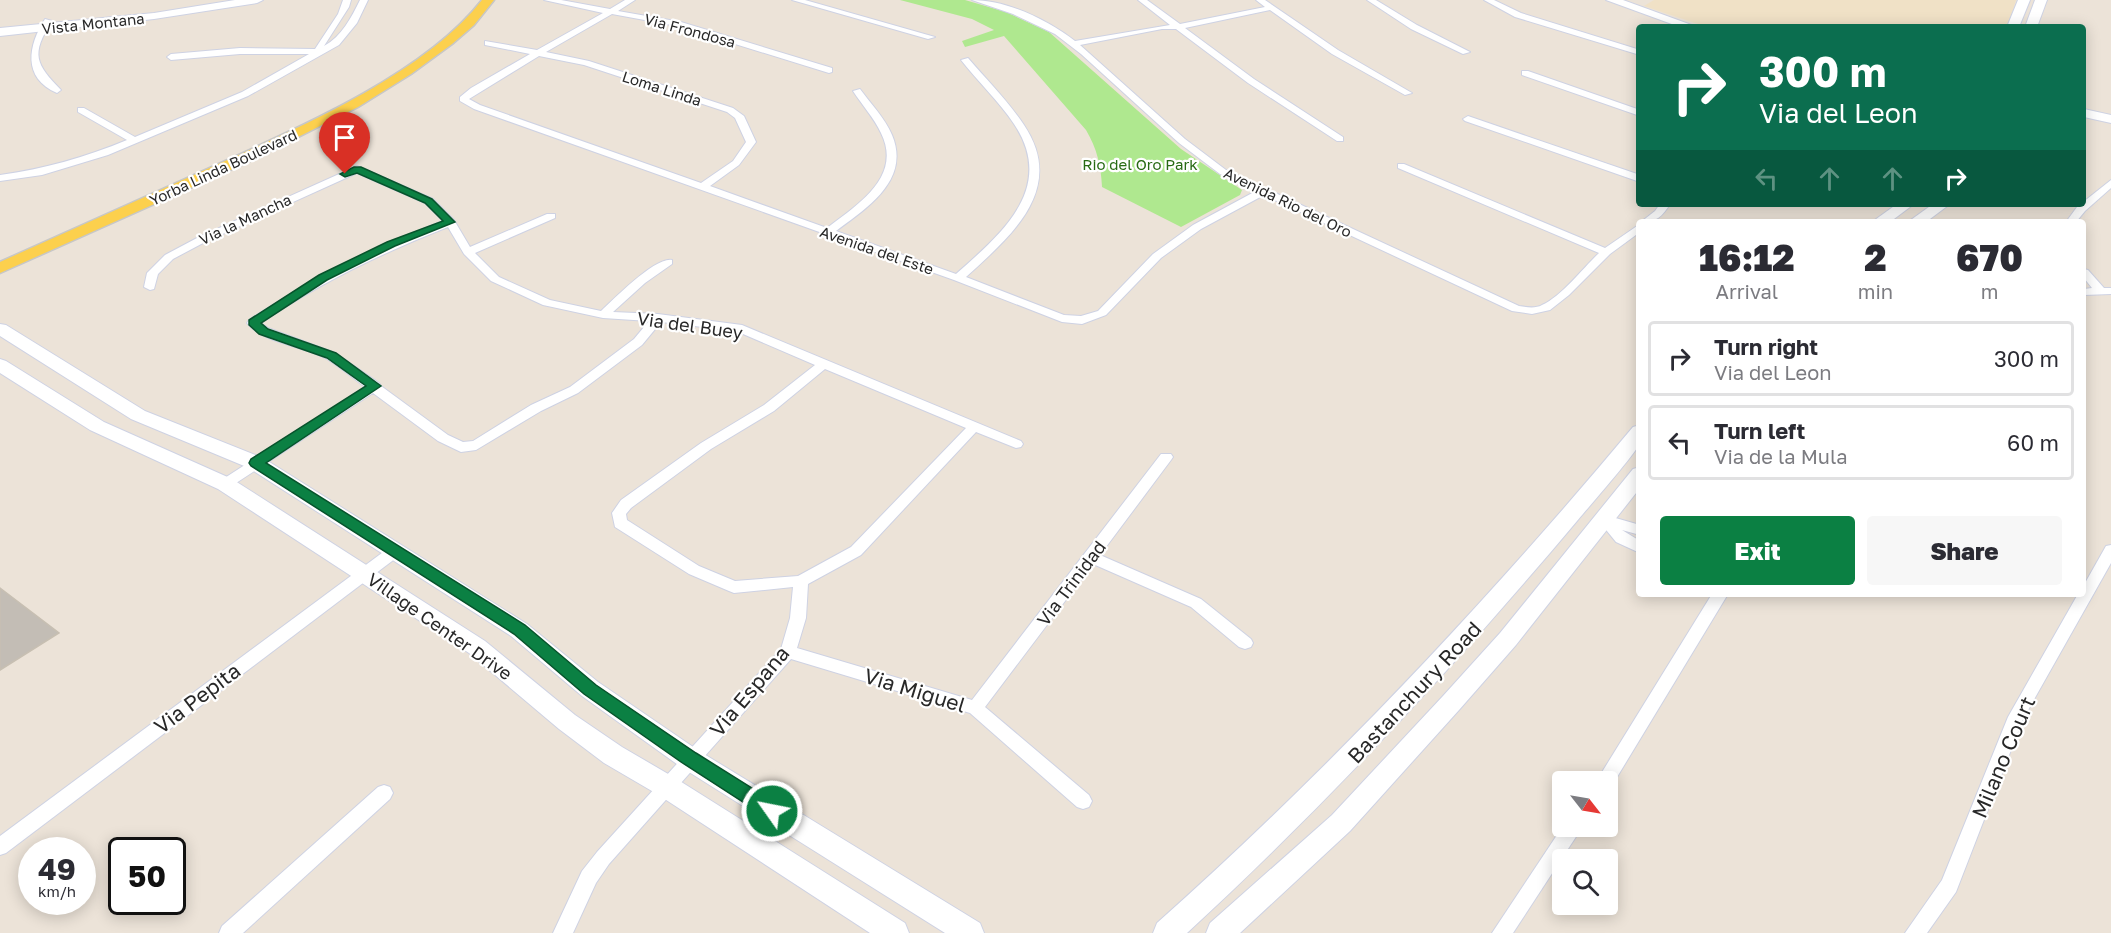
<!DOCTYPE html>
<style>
body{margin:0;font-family:"Golos Text",sans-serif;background:#f7f7f7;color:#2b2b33;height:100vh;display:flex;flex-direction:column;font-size:22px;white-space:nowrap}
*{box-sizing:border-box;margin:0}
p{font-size:20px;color:#7c7c81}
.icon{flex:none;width:33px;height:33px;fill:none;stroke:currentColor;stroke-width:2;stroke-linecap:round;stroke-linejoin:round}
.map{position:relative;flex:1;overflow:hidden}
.details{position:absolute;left:1636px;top:219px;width:450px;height:378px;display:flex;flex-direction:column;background:#fff;border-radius:6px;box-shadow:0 3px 15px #0003}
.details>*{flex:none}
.top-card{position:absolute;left:1636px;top:24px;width:450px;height:183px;border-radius:6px;box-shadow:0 3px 15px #0003;background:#0b6e4f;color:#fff;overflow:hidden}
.needle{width:39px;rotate:121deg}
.controls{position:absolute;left:1552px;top:771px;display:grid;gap:12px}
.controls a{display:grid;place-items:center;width:66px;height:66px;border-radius:6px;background:#fff;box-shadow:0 3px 15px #0003;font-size:30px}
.speed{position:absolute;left:18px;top:837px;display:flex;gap:12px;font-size:30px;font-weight:700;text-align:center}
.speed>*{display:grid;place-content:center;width:78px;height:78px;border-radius:50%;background:#fff;box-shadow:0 3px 15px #0003;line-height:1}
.speed small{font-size:15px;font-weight:400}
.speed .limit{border:3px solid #111;border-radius:9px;background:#fff;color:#111}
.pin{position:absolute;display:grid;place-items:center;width:51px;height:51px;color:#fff;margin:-62px -26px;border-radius:50% 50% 50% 0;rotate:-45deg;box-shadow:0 0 6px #0007}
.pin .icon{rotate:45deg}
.me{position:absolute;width:66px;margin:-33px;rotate:303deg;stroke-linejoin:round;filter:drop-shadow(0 0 4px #0008)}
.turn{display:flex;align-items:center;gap:21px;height:126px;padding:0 24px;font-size:27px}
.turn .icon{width:78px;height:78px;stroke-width:2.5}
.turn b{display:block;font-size:42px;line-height:51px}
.lanes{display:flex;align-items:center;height:57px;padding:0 24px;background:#0003;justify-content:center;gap:30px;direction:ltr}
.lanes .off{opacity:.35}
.eta{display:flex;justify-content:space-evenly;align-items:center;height:102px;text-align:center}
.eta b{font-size:36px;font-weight:800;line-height:42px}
.primary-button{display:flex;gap:12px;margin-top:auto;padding:12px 24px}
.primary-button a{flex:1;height:69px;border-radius:6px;background:#0b8043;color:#fff;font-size:24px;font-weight:800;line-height:69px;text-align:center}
.primary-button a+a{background:#f7f7f7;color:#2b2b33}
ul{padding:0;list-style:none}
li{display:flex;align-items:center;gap:18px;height:75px;margin:0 12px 9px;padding:0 12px;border:3px solid #e1e1e2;border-radius:6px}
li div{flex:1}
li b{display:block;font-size:22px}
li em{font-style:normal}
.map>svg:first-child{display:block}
</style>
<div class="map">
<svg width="2111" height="933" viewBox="0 0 2111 933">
<rect width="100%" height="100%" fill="#ece3d8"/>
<path fill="#f0e1c6" d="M1654,0h362l-8,27h-301l-63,-21z"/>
<path fill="#afe88f" d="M900,0h65l41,12 43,20 132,117 61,41 -2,5 -59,32 -79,-40c-1,-22 -5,-38 -16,-57l-82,-94 -39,11 -3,-6 32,-11 -22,-11z"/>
<path fill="#c3bdb5" stroke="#c7bfb2" stroke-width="1.5" d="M0,588l59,45 -59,37z"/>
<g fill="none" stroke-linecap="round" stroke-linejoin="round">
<defs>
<g id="street">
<path d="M343,0h8l-2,7 -25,39c18,-10 27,-28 36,-46h8l-11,23 -18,22 -91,51 -140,59 -66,20 -42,6v-6c44,-6 86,-18 127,-35l-49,-28v-4h6l51,29 107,-45 67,-38h-69l-69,6 -4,-3 4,-3 69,-6 75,1 23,-35z"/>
<path d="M544,0h17l49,9 15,-9h10l-17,11 63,11 151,46v4l-3,1 -152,-47 -65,-12 -66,38 43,9 144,47 11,8 12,26 -17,23 -29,21 117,42c30,-23 76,-51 54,-95 -7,-15 -19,-28 -28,-42l7,-2c11,15 25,29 32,46 19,45 -25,73 -56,96l120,43c45,-40 101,-86 58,-150 -15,-23 -36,-42 -53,-64l7,-2c19,22 40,43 56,67 43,64 -13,111 -58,152l98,38 17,1 17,-5 55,-57 40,-29 63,-34 -36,-17 -41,-31 -98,-89 -26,-20 -42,-20 -41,-14c35,0 76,20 103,41l95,-16 -32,-25h9l33,24 85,-17 -9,-7h9l73,50 74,43 -7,2 -73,-41 -62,-44 -85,18 69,51 89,58v4h-6l-89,-58 -72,-54h-14l-82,16 105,94 41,31 293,136c7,1 16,3 23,-1 20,-9 41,-37 57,-52l-201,-85v-4h6l201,84 35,-24v8l-30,22 -41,41 -19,15 -18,4 -20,-3 -248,-116 -63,34 -40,29 -55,57 -24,9 -20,-2 -108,-42 -480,-171 -14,-8v-4l11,-9 59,-34 -45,-9v-4l52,9 66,-37zM539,56l45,9 143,47 8,6 11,24 -13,19 -32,22 -221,-78 -11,-6z"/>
<path d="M792,0h13l130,37 -7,2z"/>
<path d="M1367,0h9l41,25 53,27 -7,2 -52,-25z"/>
<path d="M1484,0h10l27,13 119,37v5l-125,-38z"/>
<path d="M45,19l7,2c-22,34 -16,43 9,69l-4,3c-35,-15 -29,-48 -12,-74z"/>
<path d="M1522,71h6l112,39v6l-118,-41z"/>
<path d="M1468,116l172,59v7l-175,-61 -2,-2z"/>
<path d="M357,166l76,33 21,21 16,27 77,-33h8v4l-80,35 24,24 51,23 51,11c13,-12 54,-54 71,-51v4l-27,19 -32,29 45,2 84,11 279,116 2,3 -2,3 -5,1 -40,-16 -115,123 -53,29 -2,34 -9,30 175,52 189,-246h10l2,3 -2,3 -71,95 101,44 50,40 2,4 -2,4 -6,2 -6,-2 -48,-40 -98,-43 -108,143 104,88 3,6 -3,6 -6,2 -6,-2 -107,-94 -179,-54 -182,205 -13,19 -23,50h-20l29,-62 15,-19 184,-203 9,-31 3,-31 -59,6 -5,-2 -40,-17 -74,-47 -3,-14 9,-13 80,-57 63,-38 51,-40 -79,-34 -75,-9 -19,23 -64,48 -37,18 -65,39 -15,2 -23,-11 -65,-48 -143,94h-10l-2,-3 2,-3 145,-94c-12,-9 -25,-20 -38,-28 -24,-14 -61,-14 -80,-36l2,-3c61,-40 126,-72 194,-99l-18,-18 -68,-30 -152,69 -32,17 -15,15 -4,15 -4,1 -6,-3 3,-14 18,-18 32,-17zM448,227l16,27 27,27 52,24 60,13 46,3 -15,18 -64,48 -39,18 -58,36 -10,1 -15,-7 -67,-49 -2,-3 -44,-30 -67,-25 -7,-5c58,-40 121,-70 187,-96zM825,369l141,59 -115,119 -53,29 -63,5 -36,-15 -72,-46 -1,-6 5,-6 80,-59 63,-38z"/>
<path d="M2111,180v8l-26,23 -9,11h-10l11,-15z"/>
<path d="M1660,204h10c-8,13 -14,18 -29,18l14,-11z"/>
<path d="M2084,269l4,1 16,18h7v6l-27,1v-6l8,-1 -8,-10z"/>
<path d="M1605,515l35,10v10l-18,-5 18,11v12l-24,-11 -18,-22 2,-4z"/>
<path d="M2111,545v18l-88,156 -67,173 -29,41h-22l37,-53 66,-163 70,-123h6v-9l22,-39z"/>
<path d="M395,546l5,1 2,4 -2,4 -394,298 -6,2v-19l390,-289z"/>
<path d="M1712,594h16l-117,193 -3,2v-7h-11l2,-5z"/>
<path d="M384,785l6,2 3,6 -3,6 -147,134h-24l3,-7 156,-139z"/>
<path d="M1563,826h20l-70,107h-21z"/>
</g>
<g id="secondary">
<path d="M235,0h28l-6,3 -103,16 -154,17v-8l154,-15z"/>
<path d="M1606,0h17l74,27h-17z"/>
<path d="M2018,0h12l-11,27h-12z"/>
<path d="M2035,0h12l-10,27h-12z"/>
<path d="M2084,109l27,6v8l-27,-6z"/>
<path d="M1897,204h17l-24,18h-18z"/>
<path d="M1933,204h17l-24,18h-18z"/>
<path d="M0,324l6,1 139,86 118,47 264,166 71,58 101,69 281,172 4,10h-39l-264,-166 -99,-71 -71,-60 -262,-168 -118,-49 -131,-83z"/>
<path d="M0,359l6,2 98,61 128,57 253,162 90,74 47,32 53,31 230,145 4,10h-39l-213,-139 -53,-31 -45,-34 -90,-76 -251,-164 -128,-59 -90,-57z"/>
<path d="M1640,425c0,5 1,13 0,18 -3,9 -53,66 -63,78 -122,145 -250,283 -390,412h-34l4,-10c173,-154 328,-319 476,-496z"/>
<path d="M1640,467v21l-124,157 -57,65 -109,121 -110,102h-34l4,-10 122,-108 111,-119 57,-63 133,-164z"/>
</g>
<path id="primary" d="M482,0h12l-20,25 -22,19 -41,30 -53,33 -112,56 -246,110v-11c75,-34 150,-67 225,-101 81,-36 202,-90 257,-161z"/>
</defs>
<use href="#street" stroke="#ced2e3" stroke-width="2"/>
<use href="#secondary" stroke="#ced2e3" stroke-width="2"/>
<use href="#primary" stroke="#c7c7c7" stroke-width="3"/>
<use href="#street" fill="#fff" fill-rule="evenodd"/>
<use href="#secondary" fill="#fff" fill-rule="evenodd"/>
<use href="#primary" fill="#fcd04d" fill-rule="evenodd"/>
</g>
<path fill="#0b8043" stroke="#07532c" stroke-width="1.5" d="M354,167h7l71,32 23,23 -60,24 -68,34 -66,43 7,6 68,24 45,33 -115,77 259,162 71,60 100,68 83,52 2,6 -2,6 -7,2 -6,-2 -82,-53 -100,-70 -70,-60 -263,-168 -2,-3 2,-4 115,-73 -39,-28 -68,-24 -10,-9v-5l70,-45 68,-33 56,-21 -18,-18 -68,-30 -12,4 -5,-3z"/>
<g text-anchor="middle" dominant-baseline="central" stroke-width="4.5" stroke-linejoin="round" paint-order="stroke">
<g font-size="15" fill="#282828" stroke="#fff">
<text transform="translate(93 23) rotate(-6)">Vista Montana</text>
<text transform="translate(690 30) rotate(15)">Via Frondosa</text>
<text transform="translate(662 88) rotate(18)">Loma Linda</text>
<text transform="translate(223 167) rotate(-25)">Yorba Linda Boulevard</text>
<text transform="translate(1288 202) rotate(26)">Avenida Rio del Oro</text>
<text transform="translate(245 219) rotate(-25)">Via la Mancha</text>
<text transform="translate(877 250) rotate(19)">Avenida del Este</text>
</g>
<g font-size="15" fill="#276a13" stroke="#fff">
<text x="1140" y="164">Rio del Oro Park</text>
</g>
<g font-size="18" fill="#282828" stroke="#fff">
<text transform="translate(690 325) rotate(8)">Via del Buey</text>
<text transform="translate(1071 583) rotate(-53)">Via Trinidad</text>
<text transform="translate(440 626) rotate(35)">Village Center Drive</text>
</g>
<g font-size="21" fill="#282828" stroke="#fff">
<text transform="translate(915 690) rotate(17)">Via Miguel</text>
<text transform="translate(749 691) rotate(-50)">Via Espana</text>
<text transform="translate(1414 692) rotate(-47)">Bastanchury Road</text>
<text transform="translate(197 698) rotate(-37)">Via Pepita</text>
<text transform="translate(2003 757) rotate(-67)">Milano Court</text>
</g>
</g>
</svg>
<div class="controls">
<a><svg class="needle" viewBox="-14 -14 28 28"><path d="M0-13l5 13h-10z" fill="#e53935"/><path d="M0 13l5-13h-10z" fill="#7c7c81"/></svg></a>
<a><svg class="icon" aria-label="search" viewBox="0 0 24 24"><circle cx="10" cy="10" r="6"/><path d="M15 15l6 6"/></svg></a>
</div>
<div class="speed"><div>49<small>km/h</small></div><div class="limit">50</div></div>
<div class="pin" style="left:345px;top:174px;background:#d93025"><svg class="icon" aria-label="arrive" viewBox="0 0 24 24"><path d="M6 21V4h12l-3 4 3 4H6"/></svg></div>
<svg class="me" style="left:772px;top:811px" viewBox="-20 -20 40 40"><circle r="17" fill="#0b8043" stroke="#fff" stroke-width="3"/><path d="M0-11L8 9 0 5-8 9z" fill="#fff"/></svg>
<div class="top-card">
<div class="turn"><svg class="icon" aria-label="right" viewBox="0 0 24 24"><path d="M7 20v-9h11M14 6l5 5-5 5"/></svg><div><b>300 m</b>Via del Leon</div></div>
<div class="lanes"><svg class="icon off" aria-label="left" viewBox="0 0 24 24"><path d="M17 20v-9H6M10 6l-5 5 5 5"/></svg><svg class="icon off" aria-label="ahead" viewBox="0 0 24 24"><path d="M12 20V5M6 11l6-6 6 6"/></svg><svg class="icon off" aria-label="ahead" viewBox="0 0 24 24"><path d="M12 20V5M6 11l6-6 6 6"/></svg><svg class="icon" aria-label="right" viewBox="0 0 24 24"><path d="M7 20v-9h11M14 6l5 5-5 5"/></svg></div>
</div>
<section class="details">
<div class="eta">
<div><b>16:12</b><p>Arrival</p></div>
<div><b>2</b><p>min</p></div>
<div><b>670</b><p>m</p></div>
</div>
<ul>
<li><svg class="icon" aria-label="right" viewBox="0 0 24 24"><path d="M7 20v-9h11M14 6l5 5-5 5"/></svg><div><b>Turn right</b><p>Via del Leon</p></div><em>300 m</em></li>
<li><svg class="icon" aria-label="left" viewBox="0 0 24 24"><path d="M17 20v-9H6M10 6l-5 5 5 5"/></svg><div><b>Turn left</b><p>Via de la Mula</p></div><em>60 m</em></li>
</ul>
<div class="primary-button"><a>Exit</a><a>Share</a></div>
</section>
</div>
